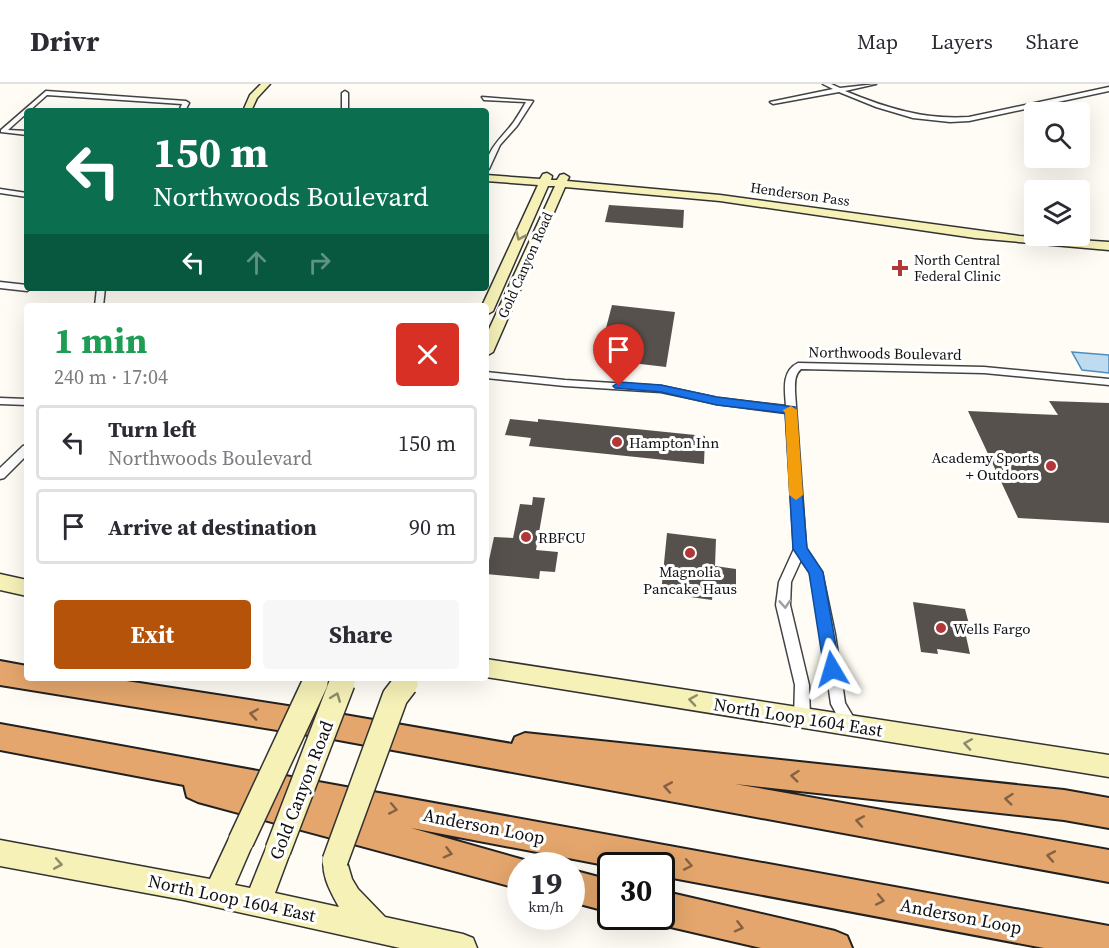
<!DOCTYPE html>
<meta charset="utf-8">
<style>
body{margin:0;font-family:"Source Serif 4",serif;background:#f7f7f7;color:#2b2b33;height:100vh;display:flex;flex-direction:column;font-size:22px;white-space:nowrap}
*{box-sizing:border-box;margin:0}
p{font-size:20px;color:#7c7c81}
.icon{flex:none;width:33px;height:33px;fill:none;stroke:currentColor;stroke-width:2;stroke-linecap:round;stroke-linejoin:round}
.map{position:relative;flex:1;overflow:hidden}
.sheet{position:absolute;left:24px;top:219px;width:465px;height:378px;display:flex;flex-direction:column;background:#fff;border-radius:6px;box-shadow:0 6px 24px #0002}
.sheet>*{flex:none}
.banner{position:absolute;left:24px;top:24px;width:465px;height:183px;border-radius:6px;box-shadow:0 6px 24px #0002;background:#0b6e4f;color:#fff;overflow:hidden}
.controls{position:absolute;left:1024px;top:18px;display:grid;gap:12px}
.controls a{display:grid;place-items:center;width:66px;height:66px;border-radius:6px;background:#fff;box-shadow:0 6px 24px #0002;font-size:30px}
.speed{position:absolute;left:507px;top:768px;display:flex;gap:12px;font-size:30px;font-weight:700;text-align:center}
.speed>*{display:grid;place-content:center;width:78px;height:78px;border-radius:50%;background:#fff;box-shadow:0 6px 24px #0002;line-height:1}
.speed small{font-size:15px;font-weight:400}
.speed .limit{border:3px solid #111;border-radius:9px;background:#fff;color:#111}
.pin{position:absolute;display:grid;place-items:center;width:51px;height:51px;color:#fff;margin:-62px -26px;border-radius:50% 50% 50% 0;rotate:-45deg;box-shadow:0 0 6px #0007}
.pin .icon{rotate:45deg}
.me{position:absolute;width:66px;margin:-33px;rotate:353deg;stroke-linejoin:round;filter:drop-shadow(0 0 4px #0008)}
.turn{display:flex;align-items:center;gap:21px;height:126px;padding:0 30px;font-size:27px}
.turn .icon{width:78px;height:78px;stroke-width:2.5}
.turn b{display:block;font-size:42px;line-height:51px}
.lanes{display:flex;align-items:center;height:57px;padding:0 30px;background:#0003;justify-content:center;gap:30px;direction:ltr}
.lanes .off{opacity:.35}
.round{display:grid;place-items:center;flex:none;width:63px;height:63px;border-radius:6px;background:#f7f7f7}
.summary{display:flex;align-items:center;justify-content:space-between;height:102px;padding:0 30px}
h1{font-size:36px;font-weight:700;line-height:45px;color:#1e9e55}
.button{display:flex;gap:12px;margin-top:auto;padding:12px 30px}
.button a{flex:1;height:69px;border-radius:6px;background:#b45309;color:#fff;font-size:24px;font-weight:700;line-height:69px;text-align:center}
.button a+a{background:#f7f7f7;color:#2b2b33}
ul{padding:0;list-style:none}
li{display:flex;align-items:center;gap:18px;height:75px;margin:0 12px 9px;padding:0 18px;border:3px solid #e1e1e2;border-radius:6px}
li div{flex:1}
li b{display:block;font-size:22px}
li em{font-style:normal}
header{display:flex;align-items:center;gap:36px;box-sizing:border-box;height:84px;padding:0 30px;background:#fff;border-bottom:2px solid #e1e1e2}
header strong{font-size:28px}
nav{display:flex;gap:33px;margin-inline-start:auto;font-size:21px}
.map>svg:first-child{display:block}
</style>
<header>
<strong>Drivr</strong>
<nav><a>Map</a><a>Layers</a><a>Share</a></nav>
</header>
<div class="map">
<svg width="1109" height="864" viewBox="0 0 1109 864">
<rect width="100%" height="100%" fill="#fefcf4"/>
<path fill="#bedbf0" stroke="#4d8ebe" stroke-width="1.5" d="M1072,268l37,3v18l-27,-3z"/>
<g fill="#57514d">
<path d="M609,121l75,5 -1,18 -78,-6z"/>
<path d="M612,221l63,7 -9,55 -68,-8z"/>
<path d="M1049,317l60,2v120l-91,-5 -50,-107 90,4z"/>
<path d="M510,335l28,3v-3l167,17 -1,28 -175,-18 2,-8 -26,-3z"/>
<path d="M533,413l12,1 -9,52 22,2 -3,20 -15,-1 -1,8 -53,-5 8,-37 19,1 7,-34 12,1z"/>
<path d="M667,449l49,6 -1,27 21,3v21l-23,-3 -1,13 -51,-7z"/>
<path d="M913,518l52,7 5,19 -6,-1 6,27 -33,-5 1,5 -17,-2z"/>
</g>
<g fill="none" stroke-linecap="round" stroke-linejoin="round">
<defs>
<g id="street">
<path d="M823,0h8l9,4 36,-4 -31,7c41,17 79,29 124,26l140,-30v4l-140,30 -19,1 -37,-4 -37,-11 -37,-15 -66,12 -3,-2 63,-13z"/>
<path d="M46,7l140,10 3,2 -4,8h-6l3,-7 -135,-9 -39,35 19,1v4l-26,-3v-2z"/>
<path d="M345,7l3,2v18h-6v-18z"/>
<path d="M482,13l51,4 -16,25 -17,19 -11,24 -3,2c0,-22 15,-32 27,-48 5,-7 9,-14 13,-21l-42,-2z"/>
<path d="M0,105l27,4v4l-27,-4z"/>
<path d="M0,198l27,3v3h4l-4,3 -27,-3z"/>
<path d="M97,204h8l-2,18h-8z"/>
<path d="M798,279l186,4 125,12v6l-125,-12 -183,-4c-7,6 -6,15 -6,23l11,156 16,24 13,62 10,69 13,22 -3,5 -5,2 -5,-2 -14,-26 -10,-70 -11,-61 -9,-13 -10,22 -1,23 19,80 1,33 -3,5 -5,2 -5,-2 -3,-5 1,-33 -19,-80 3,-23 15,-33 -8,-136 -69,-9 -56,-12 -96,-6 -79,-8v-6l79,8 96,6 56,12 69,8c-1,-15 -5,-35 12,-43z"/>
<path d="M0,314l27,1v6l-27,-1z"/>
<path d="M27,361v10l-23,23 -4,1v-11l23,-22z"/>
</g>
<g id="secondary">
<path d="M261,0h9l-13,14 -6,13h-8l7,-16z"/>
<path d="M547,89l5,3 -1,4h6l3,-5 4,-1 5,3 -2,4 153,14 299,41 90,6v8l-134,-12 -255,-37 -155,-14 -72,165 -7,4v-20l69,-150h-7l-55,125 -7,4v-9h-4l56,-121 -52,-4v-6l54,4 3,-5z"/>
<path d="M0,490l27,6v16l-27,-6z"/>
<path d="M486,575l623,96v22l-623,-100z"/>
<path d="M241,744l9,4 4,9 -19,44 15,3 19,-47 9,-4 9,4 4,9 -16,43 64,14c-9,-16 -21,-37 -13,-55l9,-4 9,4 8,27 6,10 27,28 78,17 10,4 4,10h-77l-216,-48 -184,-34v-26l210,39 22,-47z"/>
</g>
<g id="highway">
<path d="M0,577l27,5v12h80l226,35 179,31 3,-7 10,-4 539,57 45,8v30l-45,-8 -329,-36 374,66v32l-776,-143 -333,-54z"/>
<path d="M0,640l1109,202v22h-65l-382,-72v-10h-52l-199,-38 120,34 2,4h-13v23l-322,-87 -11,-5 -3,-12 -184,-35z"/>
<path d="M572,786l38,10v32l-38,-10z"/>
<path d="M662,807l173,40 12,5 5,12h-91l-99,-23 -12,-5 -1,-4h13z"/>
</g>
</defs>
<use href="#street" stroke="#434343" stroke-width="3"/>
<use href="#secondary" stroke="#323232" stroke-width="3"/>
<use href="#highway" stroke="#212121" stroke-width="4"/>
<use href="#street" fill="#fff" fill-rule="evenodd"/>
<use href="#secondary" fill="#f6f1b7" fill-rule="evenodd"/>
<use href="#highway" fill="#e4a66c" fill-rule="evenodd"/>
<defs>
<g id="secondary-bridge-far1">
<path d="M315,601l3,-7"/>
<path d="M341,601l3,-7"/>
</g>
<g id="secondary-bridge">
<path d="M241,757l74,-158"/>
<path d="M278,766l64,-167"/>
<path d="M335,777l60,-164 10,-13"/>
</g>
</defs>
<use href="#secondary-bridge-far1" stroke="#323232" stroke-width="22" stroke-linecap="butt"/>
<use href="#secondary-bridge" stroke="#323232" stroke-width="28" stroke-linecap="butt"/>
<use href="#secondary-bridge-far1" stroke="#f6f1b7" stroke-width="20"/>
<use href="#secondary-bridge" stroke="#f6f1b7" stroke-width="25"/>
</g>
<defs><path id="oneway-chevron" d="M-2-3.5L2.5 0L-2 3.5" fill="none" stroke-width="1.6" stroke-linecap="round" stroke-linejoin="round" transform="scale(1.5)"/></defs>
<g stroke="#8e8c6c">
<use href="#oneway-chevron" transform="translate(520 152) rotate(114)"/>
<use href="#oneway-chevron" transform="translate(336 613) rotate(-69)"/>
<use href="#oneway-chevron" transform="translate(693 616) rotate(-171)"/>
<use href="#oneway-chevron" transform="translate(968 660) rotate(-171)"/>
<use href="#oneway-chevron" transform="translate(58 780) rotate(10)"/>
</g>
<use stroke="#9f9f9f" href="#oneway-chevron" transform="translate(785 520) rotate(86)"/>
<g stroke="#856243">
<use href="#oneway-chevron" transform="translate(254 630) rotate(-171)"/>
<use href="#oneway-chevron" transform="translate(795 692) rotate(-174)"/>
<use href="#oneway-chevron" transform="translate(668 703) rotate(-170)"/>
<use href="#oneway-chevron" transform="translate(1009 715) rotate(-174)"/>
<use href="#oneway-chevron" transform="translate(393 725) rotate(11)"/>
<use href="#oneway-chevron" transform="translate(860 737) rotate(-170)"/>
<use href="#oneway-chevron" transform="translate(448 769) rotate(15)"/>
<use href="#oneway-chevron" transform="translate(1051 772) rotate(-170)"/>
<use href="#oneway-chevron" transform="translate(688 781) rotate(11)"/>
<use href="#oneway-chevron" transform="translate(880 816) rotate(11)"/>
<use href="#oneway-chevron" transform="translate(739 843) rotate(14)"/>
</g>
<path fill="#1a73e8" stroke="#114b97" stroke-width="1.5" d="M619,298l42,3 56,12 78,10 12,141 16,24 17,97 -2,5 -6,3 -5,-3 -3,-5 -15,-96 -16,-24 -8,-136 -68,-8 -56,-13 -46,-4 -2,-2z"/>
<path fill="#f59e0b" d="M791,322l6,4 6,85 -7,5 -7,-5 -4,-82 -2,-3z"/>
<g fill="#b13739" stroke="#fff" stroke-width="2">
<path d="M897 175h6v6h6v6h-6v6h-6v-6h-6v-6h6z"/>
<circle cx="617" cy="358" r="6"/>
<circle cx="1051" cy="382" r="6"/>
<circle cx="526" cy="453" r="6"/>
<circle cx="690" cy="469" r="6"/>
<circle cx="941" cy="544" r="6"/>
</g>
<g text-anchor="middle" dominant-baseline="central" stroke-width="6" stroke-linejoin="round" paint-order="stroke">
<g font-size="14" fill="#101010" stroke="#fff">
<text transform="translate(800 110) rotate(8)">Henderson Pass</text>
<text transform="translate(525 181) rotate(-66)">Gold Canyon Road</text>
</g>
<g font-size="14" fill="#101010" stroke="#fff" text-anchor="start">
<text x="914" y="176">North Central<tspan x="914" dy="16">Federal Clinic</tspan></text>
</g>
<g font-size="15" fill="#101010" stroke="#fff">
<text transform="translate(885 269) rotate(1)">Northwoods Boulevard</text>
</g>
<g font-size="15" fill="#101010" stroke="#fff" text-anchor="start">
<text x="629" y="358">Hampton Inn</text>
<text x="1039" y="373" text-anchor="end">Academy Sports<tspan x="1039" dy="17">+ Outdoors</tspan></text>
<text x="538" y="453">RBFCU</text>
<text x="690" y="487" text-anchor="middle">Magnolia<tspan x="690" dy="17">Pancake Haus</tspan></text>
<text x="953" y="544">Wells Fargo</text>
</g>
<g font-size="18" fill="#101010" stroke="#fff">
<text transform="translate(798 633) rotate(9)">North Loop 1604 East</text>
<text transform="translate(301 706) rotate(-69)">Gold Canyon Road</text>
<text transform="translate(484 742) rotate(11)">Anderson Loop</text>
<text transform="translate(232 814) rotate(12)">North Loop 1604 East</text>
<text transform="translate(961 832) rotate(11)">Anderson Loop</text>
</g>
</g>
</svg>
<div class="controls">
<a><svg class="icon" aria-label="search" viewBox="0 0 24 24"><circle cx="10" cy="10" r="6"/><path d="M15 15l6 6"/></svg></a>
<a><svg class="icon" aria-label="layers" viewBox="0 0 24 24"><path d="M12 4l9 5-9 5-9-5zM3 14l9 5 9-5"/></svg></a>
</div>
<div class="speed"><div>19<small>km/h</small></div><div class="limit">30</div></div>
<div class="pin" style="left:619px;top:302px;background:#d93025"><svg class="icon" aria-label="arrive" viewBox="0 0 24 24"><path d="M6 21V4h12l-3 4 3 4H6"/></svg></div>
<svg class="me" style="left:832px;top:585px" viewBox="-20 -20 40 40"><path d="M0-17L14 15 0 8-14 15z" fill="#1a73e8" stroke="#fff" stroke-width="4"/></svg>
<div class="banner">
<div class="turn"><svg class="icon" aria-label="left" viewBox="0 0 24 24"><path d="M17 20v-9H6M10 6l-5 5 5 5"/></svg><div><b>150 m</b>Northwoods Boulevard</div></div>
<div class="lanes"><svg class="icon" aria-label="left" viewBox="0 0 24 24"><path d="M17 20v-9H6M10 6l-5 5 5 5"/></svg><svg class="icon off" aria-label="ahead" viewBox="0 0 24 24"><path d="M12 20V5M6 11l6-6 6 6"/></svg><svg class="icon off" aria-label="right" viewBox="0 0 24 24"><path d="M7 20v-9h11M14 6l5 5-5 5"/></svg></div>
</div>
<section class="sheet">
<div class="summary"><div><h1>1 min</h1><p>240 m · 17:04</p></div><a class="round" style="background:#d93025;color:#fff"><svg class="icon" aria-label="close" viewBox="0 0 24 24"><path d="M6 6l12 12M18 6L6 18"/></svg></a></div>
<ul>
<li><svg class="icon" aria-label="left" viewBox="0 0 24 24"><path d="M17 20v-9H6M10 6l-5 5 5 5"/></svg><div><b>Turn left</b><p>Northwoods Boulevard</p></div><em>150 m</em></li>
<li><svg class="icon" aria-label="arrive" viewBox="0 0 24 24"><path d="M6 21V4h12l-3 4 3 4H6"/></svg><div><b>Arrive at destination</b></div><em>90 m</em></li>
</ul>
<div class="button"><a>Exit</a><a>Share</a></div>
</section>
</div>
